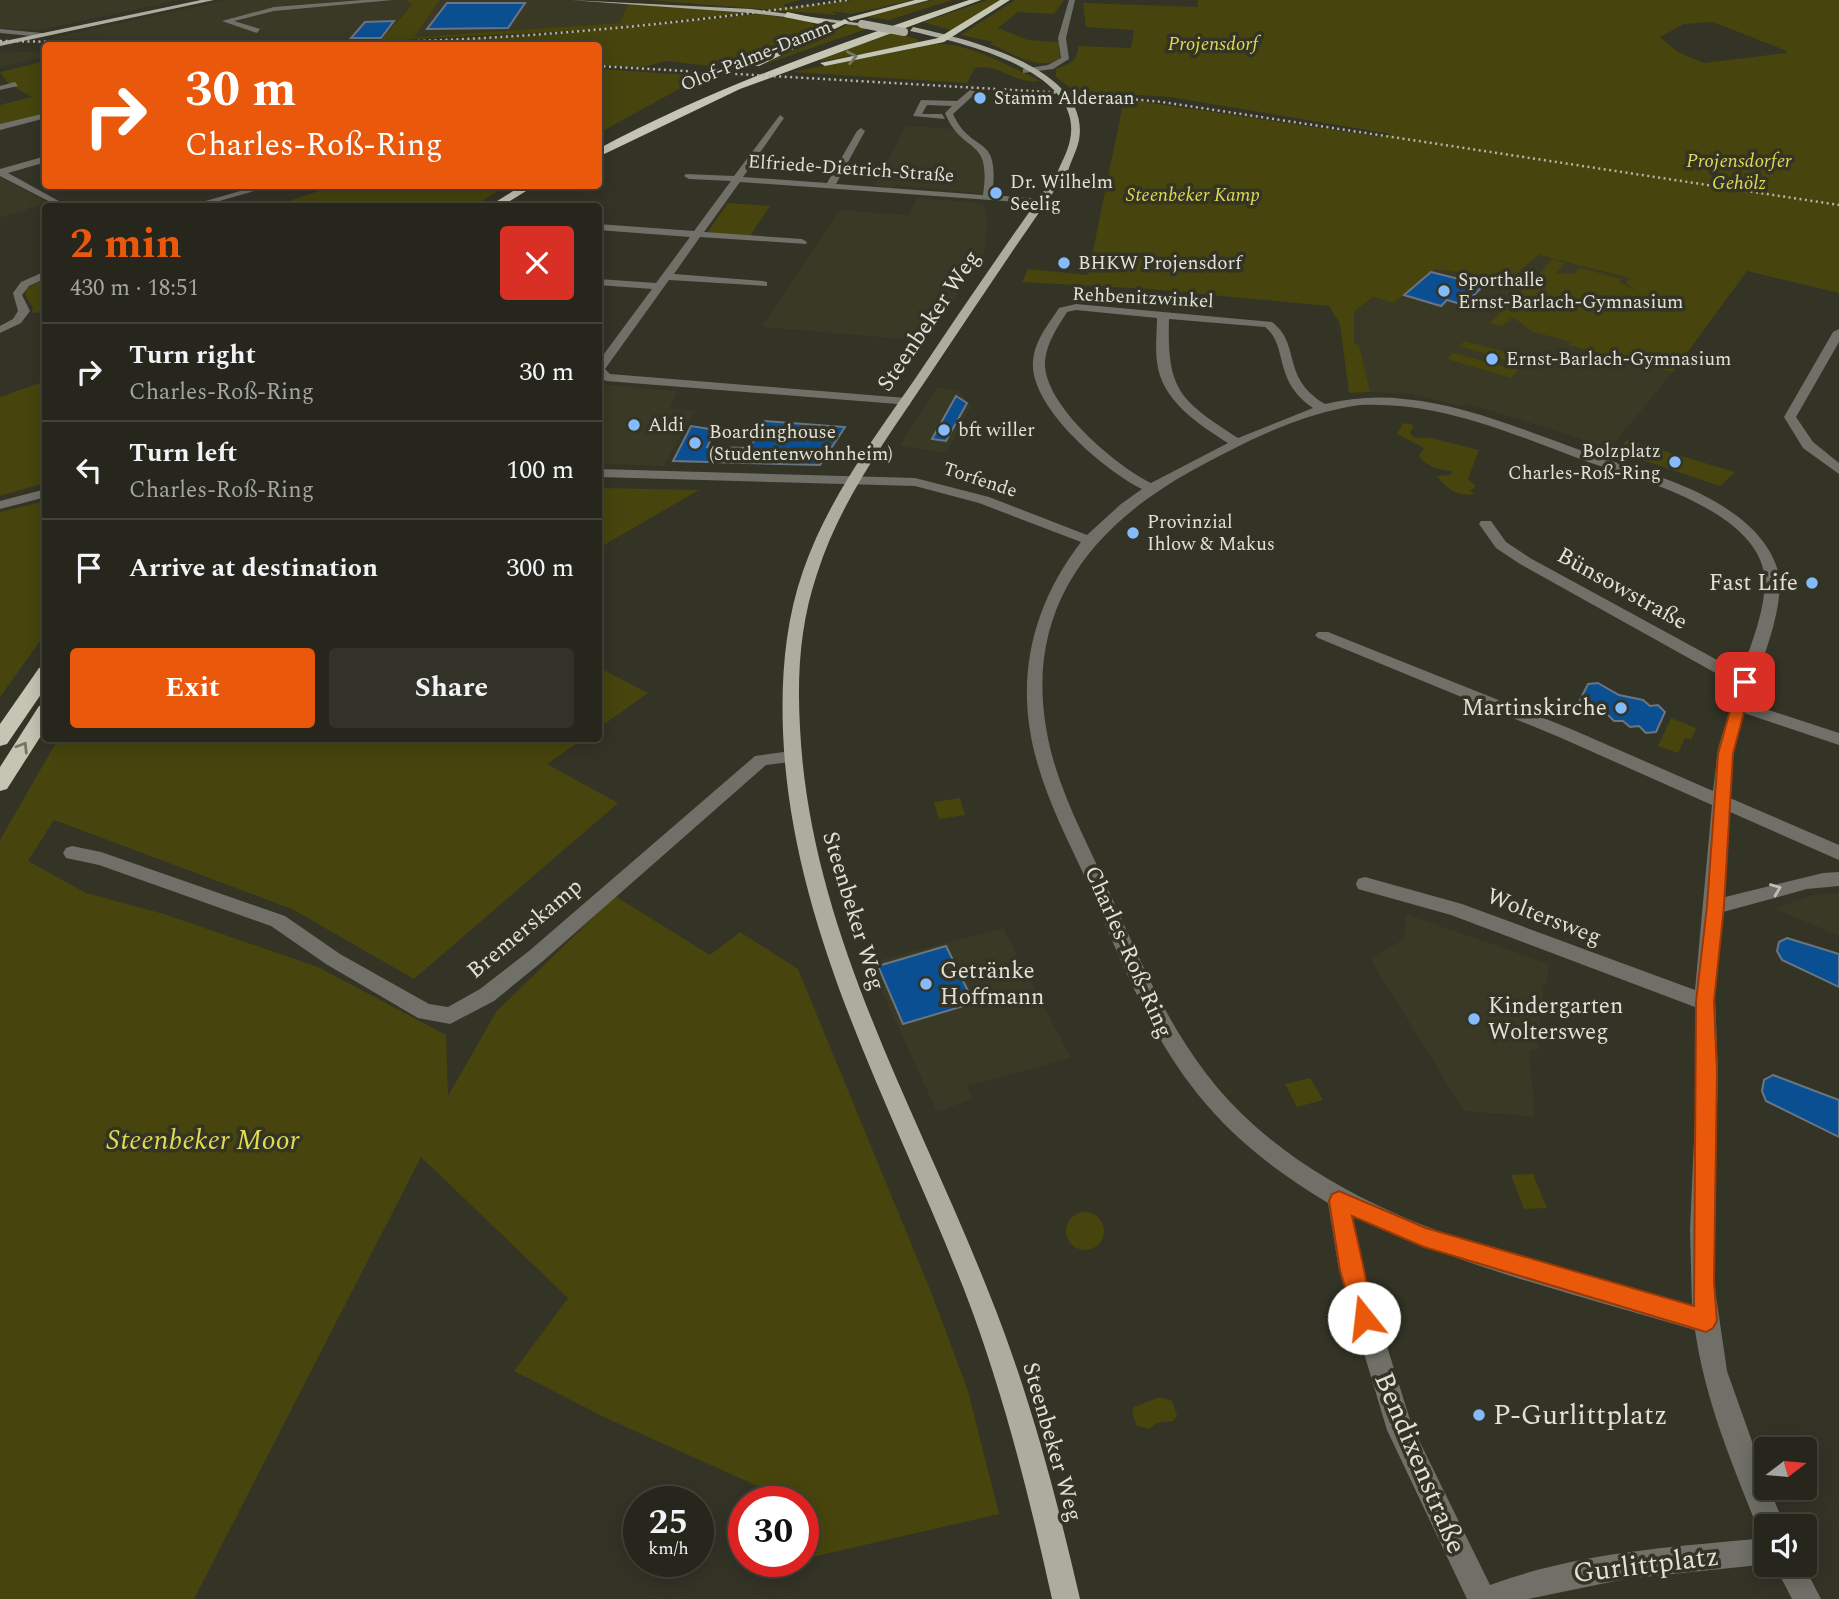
<!DOCTYPE html>
<meta charset="utf-8">
<style>
body{margin:0;font-family:Spectral,serif;background:#323229;color:#f1f3f6;height:100vh;display:flex;flex-direction:column;font-size:26px;white-space:nowrap}
*{box-sizing:border-box;margin:0}
p{font-size:23px;color:#a4a5a3}
.icon{flex:none;width:38px;height:38px;fill:none;stroke:currentColor;stroke-width:2;stroke-linecap:round;stroke-linejoin:round}
.map{position:relative;flex:1;overflow:hidden}
.details{position:absolute;left:42px;top:203px;width:560px;height:539px;display:flex;flex-direction:column;background:#26261c;border-radius:7px;box-shadow:0 4px 18px #0003,0 0 0 2px #42433b}
.details>*{flex:none}
.banner{position:absolute;left:42px;top:42px;width:560px;height:147px;border-radius:7px;box-shadow:0 4px 18px #0003,0 0 0 2px #42433b;background:#ea580c;color:#fff;overflow:hidden}
.needle{width:46px;rotate:74deg}
.controls{position:absolute;left:1754px;top:1437px;display:grid;gap:14px}
.controls a{display:grid;place-items:center;width:63px;height:63px;border-radius:7px;background:#26261c;box-shadow:0 4px 18px #0003,0 0 0 2px #42433b;font-size:35px}
.speed{position:absolute;left:623px;top:1486px;display:flex;gap:14px;font-size:35px;font-weight:700;text-align:center}
.speed>*{display:grid;place-content:center;width:91px;height:91px;border-radius:50%;background:#26261c;box-shadow:0 4px 18px #0003,0 0 0 2px #42433b;line-height:1}
.speed small{font-size:18px;font-weight:400}
.speed .limit{border:10px solid #d22;background:#fff;color:#111}
.pin{position:absolute;display:grid;place-items:center;width:60px;height:60px;color:#fff;margin:-30px;border-radius:14px;box-shadow:0 4px 10px #0006}
.me{position:absolute;width:77px;margin:-38px;rotate:344deg;stroke-linejoin:round;filter:drop-shadow(0 0 5px #0008)}
.turn{display:flex;align-items:center;gap:24px;height:147px;padding:0 28px;font-size:32px}
.turn .icon{width:91px;height:91px;stroke-width:2.5}
.turn b{display:block;font-size:49px;line-height:60px}
.round{display:grid;place-items:center;flex:none;width:74px;height:74px;border-radius:7px;background:#323229}
.summary{display:flex;align-items:center;justify-content:space-between;height:119px;padding:0 28px}
h1{font-size:42px;font-weight:700;line-height:52px;color:#ea580c}
.action{display:flex;gap:14px;margin-top:auto;padding:14px 28px}
.action a{flex:1;height:80px;border-radius:7px;background:#ea580c;color:#fff;font-size:28px;font-weight:700;line-height:80px;text-align:center}
.action a+a{background:#323229;color:#f1f3f6}
ul{padding:0;list-style:none}
li{display:flex;align-items:center;gap:21px;height:98px;padding:0 28px;border-top:2px solid #42433b}
li div{flex:1}
li b{display:block;font-size:26px}
li em{font-style:normal}
.map>svg:first-child{display:block}
</style>
<div class="map">
<svg width="1839" height="1599" viewBox="0 0 1839 1599">
<rect width="100%" height="100%" fill="#333326"/>
<g fill="#3a3925">
<path d="M0,0h180l-140,30 -40,-2z"/>
<path d="M226,0h180l6,4 -32,37 -114,2 -219,-4z"/>
<path d="M440,0h120l68,4 -8,19 -207,14z"/>
<path d="M0,51l35,1 10,5 -45,10z"/>
<path d="M906,126l53,3 27,26 -1,39 -89,-9 -2,3 -20,-2z"/>
<path d="M0,177l48,25 -48,16z"/>
<path d="M917,198l66,5 5,19 -5,36 -58,83 -164,-14 78,-117 69,5z"/>
<path d="M1538,255l93,23 -5,4 18,20 -74,43 103,27 -65,79 -36,-15 -107,-33 -3,3 -51,-12 -41,-2 -11,-47 -5,-2v-31l19,-15 22,6 39,-34 60,9 6,-5 13,3z"/>
<path d="M599,384l78,7 -7,17 24,3 -30,55 -65,-2z"/>
<path d="M937,387l21,3 13,17 -25,46 -47,-7z"/>
<path d="M1839,893v43l-66,-28 40,-13z"/>
<path d="M1406,914l143,50 -2,21 -5,-1 2,23h-5l2,24h-5l2,20 -9,-1 6,67 -71,-6 -94,-152 34,-20z"/>
<path d="M1003,928l68,130 -103,28 5,13 -36,13 -68,-149z"/>
</g>
<g fill="#47450d" fill-rule="evenodd">
<path d="M406,0h34l-26,37 206,-14 8,-19 125,8 -161,18 -212,11 32,-36z"/>
<path d="M649,0h152l-19,5 7,3 64,-8h59l-61,14 -20,-3 6,4z"/>
<path d="M934,0h18l-63,20 -27,-4z"/>
<path d="M988,0h14l-49,31 -30,-9z"/>
<path d="M1015,0h49l-10,14 -36,-2 -20,16 30,12 30,2 2,17c-23,13 -48,-7 -70,-15l3,-2 -32,-7z"/>
<path d="M1198,0h641v293l-92,-22 -74,101 -105,-27 5,-3 -40,-10 -20,-15 -11,9 -12,-3 63,-64 12,4 -10,11 20,-1 5,-5 42,11 -3,3 14,7 -7,-7 4,-4 -91,-23 -26,21 -12,-3 -7,5 -59,-9 -41,34 -21,-6 -19,15v31l5,2 11,47 -21,1 -9,-69 -11,-18 -181,-17 -126,-7 6,-13 60,6 36,-176 258,38 9,-3 -221,-37 -96,-6 -18,-14v-8c13,-5 22,-8 22,-23l53,2 3,-18 -48,-3 -3,-24 115,4zM1713,22l74,29 -1,2 -82,10 -26,-11 -18,-15 24,-13z"/>
<path d="M758,14l50,7 6,4v8l-74,36 -13,-6 -17,3 -44,-5 -23,6 -44,-2 -1,-19h-308l257,-11z"/>
<path d="M849,24l20,4 -109,38z"/>
<path d="M892,33l25,6 2,4 -96,18 -5,-2z"/>
<path d="M934,44c36,-2 74,22 106,37 -27,4 -38,-18 -65,-13l-8,15 -175,-11z"/>
<path d="M45,61v54l-45,12v-22l32,-8 -23,-13 -9,-12z"/>
<path d="M599,69l104,7 -104,57z"/>
<path d="M334,186h172l-32,20h-201z"/>
<path d="M728,203l42,3 -20,30 -43,-3z"/>
<path d="M45,278v34l-13,1 1,-5 -7,-11v-8z"/>
<path d="M1465,341l64,17 -6,7 -64,-19z"/>
<path d="M1453,353l65,17 -7,8 -64,-19z"/>
<path d="M45,376v107l-45,13v-99l43,-15 -4,-3z"/>
<path d="M1403,423l11,2 -4,9 5,4h16l48,12 -11,29 8,7 -6,5 6,3c-18,3 -29,-4 -39,-18l14,-1 1,-4c-13,-1 -25,-4 -33,-15l5,-8 -27,-14z"/>
<path d="M1627,440l108,32 -15,14 -104,-35z"/>
<path d="M599,488l100,2 -100,58z"/>
<path d="M45,501v133l-45,63v-185z"/>
<path d="M598,667l50,26 -49,35h-1z"/>
<path d="M1671,718l25,10 -5,12 -6,-2 -7,15 -20,-7z"/>
<path d="M58,739h525l-36,25 71,39 -204,176 -122,-70 -238,-89 -26,41 58,32 78,21 154,53 128,68 2,61 48,-84 119,-116 95,59 30,-23 58,37 133,323 37,99 31,123 -187,43 -9,-17v-38l-19,-1 -2,-4 -178,-80 -90,-46 54,-73 -147,-141 -227,442h-194v-759z"/>
<path d="M960,798l5,17 -26,4 -5,-17z"/>
<path d="M1310,1078l13,22 -26,7 -12,-23z"/>
<path d="M1533,1174l14,34 -23,1 -13,-34z"/>
<circle cx="1085" cy="1231" r="19"/>
<path d="M1160,1397l12,4 5,14 -4,6 -16,2 -8,6 -12,-3 -5,-13 2,-6z"/>
</g>
<g fill="#0a4f92" stroke="#6b7582" stroke-width="2">
<path d="M447,3h78l-17,25 -81,1z"/>
<path d="M394,21l-13,17h-30l14,-16z"/>
<path d="M1431,272l36,9 -3,3 17,4 -17,17 -17,-5 -6,6 -37,-11z"/>
<path d="M956,396l11,7 -21,38 -14,-2z"/>
<path d="M765,421l80,6 -25,38 -147,-4 18,-35 25,4 -9,17 43,1z"/>
<path d="M1598,683l21,12 24,5 7,6 8,-1 7,7 -9,20 -10,1 -7,-7 -9,1 -7,-6h-9l-6,-6 -24,-5 -6,-6 10,-20z"/>
<path d="M1787,938l52,16v33l-57,-27 -5,-9 2,-9z"/>
<path d="M946,946l28,57 -71,21 -25,-58z"/>
<path d="M1773,1075l66,25v37l-73,-36 -4,-10 2,-11z"/>
</g>
<g fill="none" stroke-linecap="round" stroke-linejoin="round">
<g fill="#707069" fill-rule="evenodd">
<path d="M363,0h30l-119,11 -40,10 26,8 -3,4 -35,-12 52,-14z"/>
<path d="M1069,0h6l-9,38 3,21 -16,10 -30,4v-4l25,-4 13,-7 -3,-20z"/>
<path d="M0,29l42,4 4,2 -4,2 -42,-4z"/>
<path d="M15,82l3,4 -18,4v-4z"/>
<path d="M970,90l7,2 -24,22c19,42 48,17 39,81l49,4 5,3 -2,2 -304,-22 -36,50 98,7 5,3 -1,2 -106,-7 -26,37 89,7 4,1v4l-98,-6 -64,89 5,5 296,24 4,1v6l-304,-24 -8,-5v-14l54,-73 -54,-4v-6l58,4 34,-46 -92,-7v-6l96,7 37,-50 -42,-2 -5,-3 2,-2 48,2 46,-61 4,3 -41,59 84,6 30,-52 4,-3 4,3 -29,53 147,11c9,-61 -20,-38 -38,-82l7,-7 -25,-1 -5,9h20l3,5 -32,-3 8,-16 36,1z"/>
<path d="M46,113v5l-46,12v-6z"/>
<path d="M46,156v6l-38,11 60,33h-10l-58,-30v-7z"/>
<path d="M258,186h14l-70,20h-14z"/>
<path d="M46,271v7l-17,8 -7,9 8,16 -9,12 -21,10v-7l13,-7 5,-8 -5,-18 8,-11z"/>
<path d="M1076,304l196,18c30,23 8,55 53,82 26,-6 52,-8 79,-5 65,6 126,34 187,55 45,16 93,27 133,53 22,14 43,33 52,58 14,34 -17,103 -29,138l92,30v12l-95,-32 -10,36 -4,49 109,47v15l-109,-48 -5,85 98,-24 16,-1v14l-32,3 -84,23 -8,84 3,77 -5,157 2,59 12,82 39,110v7h3l16,38h-19v11l-5,-1c-27,-67 -56,-135 -66,-206 -116,-34 -232,-63 -342,-114l10,54 49,156 78,159c89,-33 182,-38 276,-47v26h3l-144,15 -97,20h-61l-80,-169 -48,-160 -11,-67c-144,-86 -177,-171 -240,-319 -18,-40 -39,-79 -51,-122 -23,-80 -6,-155 44,-220l-102,-39 -64,-17 -317,-9v-8l317,9 74,19 98,38 34,-31 21,-15c-37,-18 -113,-82 -109,-128 2,-21 15,-36 26,-53zM1076,310l81,8c0,14 -2,29 0,44 4,38 41,62 71,81l-77,40c-35,-17 -109,-79 -106,-122 2,-19 12,-33 22,-49zM1169,319l96,8c24,19 7,54 48,81l-75,30c-59,-38 -71,-48 -69,-119zM1360,405c25,-1 49,1 74,6 50,10 98,30 146,48 45,16 92,28 133,53 20,12 42,30 49,53 10,30 -11,80 -21,108l-211,-115 -24,-16 -15,-21h-10l-2,3 17,24 24,16 217,121 -19,64 -5,42 -142,-62 -243,-97h-10l-3,3 3,3 241,99 153,68 -17,185 -233,-86 -97,-27 -7,2 -2,5 2,5 93,26 244,92 2,66 -7,157 2,75c-150,-42 -315,-72 -436,-178 -71,-62 -106,-144 -144,-229 -20,-46 -45,-90 -59,-139 -37,-134 26,-226 140,-289 51,-28 108,-57 167,-65z"/>
<path d="M1839,329v13l-43,75 17,25 26,21v11l-36,-26 -19,-31 49,-85z"/>
<path d="M46,489v8l-46,12v-8z"/>
<path d="M791,751l8,6 -2,4 -31,4 -223,196 -49,40 -44,23 -32,-6 -92,-54 -55,-38 -172,-61 -33,-7 -3,-5 3,-5 6,-2 29,6 184,64 55,38 89,50 19,3 32,-18 49,-38 226,-195z"/>
<path d="M1774,1564h29l18,35h-29z"/>
</g>
<g fill="#adad9f" fill-rule="evenodd">
<path d="M201,0h13l-214,46v-4z"/>
<path d="M569,0l182,9 115,15 -4,2 -111,-13z"/>
<path d="M913,27c50,11 179,40 166,113 -2,10 -8,21 -11,31 -48,68 -94,137 -140,206 -42,63 -88,124 -111,197 -17,50 -20,101 -17,154 10,203 116,379 189,565 40,99 67,202 91,306h-28c-23,-104 -49,-208 -87,-307 -71,-183 -174,-360 -182,-560 -2,-55 2,-109 20,-161 25,-72 71,-133 114,-195 46,-69 93,-137 141,-205 4,-10 10,-20 12,-31 15,-71 -112,-98 -160,-109z"/>
</g>
<g fill="#c5c5b4" fill-rule="evenodd">
<path d="M915,0h14l-78,21 -4,-3z"/>
<path d="M969,0h12l-241,89 -142,68v-8c119,-63 244,-107 371,-149z"/>
<path d="M1000,0h10l-66,42 -119,24 -5,-3 118,-25z"/>
<path d="M787,12l38,8 5,6 15,-7 4,3 -90,44h-6v-4l70,-33 -4,-5 -35,-7z"/>
<path d="M521,186h13l-32,20h-13z"/>
<path d="M46,666v21l-39,57 -7,2v-22l39,-56z"/>
<path d="M46,705v23l-39,61 -7,2v-24l39,-61z"/>
</g>
<g stroke="#b5b5ac" stroke-width="2.5" stroke-dasharray="2 3.5" stroke-linecap="butt">
<path d="M0,41c129,2 258,5 387,1 154,-4 308,-20 460,-42"/>
<path d="M598,66l468,27 96,9 677,103"/>
</g>
<path stroke="#adad9f" stroke-width="8" d="M862,24l42,8"/>
</g>
<defs><path id="oneway-chevron" d="M-2-3.5L2.5 0L-2 3.5" fill="none" stroke-width="1.6" stroke-linecap="round" stroke-linejoin="round" transform="scale(1.75)"/></defs>
<g stroke="#757566">
<use href="#oneway-chevron" transform="translate(852 57) rotate(-11)"/>
<use href="#oneway-chevron" transform="translate(23 747) rotate(-58)"/>
</g>
<use stroke="#bfbfb7" href="#oneway-chevron" transform="translate(1776 889) rotate(-22)"/>
<path fill="#ea580c" stroke="#983908" stroke-width="2" d="M1745,677l7,5 -19,72 -9,152 -10,96 3,70 -3,210 3,39 -4,7 -7,4 -282,-85 -72,-31c4,19 24,99 20,109l-8,4 -8,-4 -16,-55 -11,-69 3,-7 7,-3 87,37 268,78 2,-304 11,-96 11,-152 20,-72z"/>
<g fill="#85bbfb" stroke="#333326" stroke-width="2.5">
<circle cx="980" cy="98" r="7"/>
<circle cx="996" cy="193" r="7"/>
<circle cx="1064" cy="263" r="7"/>
<circle cx="1444" cy="291" r="7"/>
<circle cx="1492" cy="359" r="7"/>
<circle cx="634" cy="425" r="7"/>
<circle cx="944" cy="430" r="7"/>
<circle cx="695" cy="443" r="7"/>
<circle cx="1675" cy="462" r="7"/>
<circle cx="1133" cy="533" r="7"/>
<circle cx="1812" cy="583" r="7"/>
<circle cx="1621" cy="708" r="7"/>
<circle cx="926" cy="984" r="7"/>
<circle cx="1474" cy="1019" r="7"/>
<circle cx="1479" cy="1415" r="7"/>
</g>
<g text-anchor="middle" dominant-baseline="central" stroke-width="7" stroke-linejoin="round" paint-order="stroke">
<g font-size="19" font-style="italic" fill="#e1db50" stroke="#333326">
<text x="1213" y="44">Projensdorf</text>
<text x="1739" y="161">Projensdorfer<tspan x="1739" dy="22">Gehölz</tspan></text>
<text x="1193" y="195">Steenbeker Kamp</text>
</g>
<g font-size="19" fill="#e1e1d9" stroke="#333326">
<text transform="translate(756 56) rotate(-22)">Olof-Palme-Damm</text>
<text transform="translate(851 169) rotate(4)">Elfriede-Dietrich-Straße</text>
<text transform="translate(1143 298) rotate(3)">Rehbenitzwinkel</text>
<text transform="translate(980 480) rotate(18)">Torfende</text>
</g>
<g font-size="19" fill="#e1e1d9" stroke="#333326" text-anchor="start">
<text x="994" y="98">Stamm Alderaan</text>
<text x="1010" y="182">Dr. Wilhelm<tspan x="1010" dy="22">Seelig</tspan></text>
<text x="1078" y="263">BHKW Projensdorf</text>
<text x="1458" y="280">Sporthalle<tspan x="1458" dy="22">Ernst-Barlach-Gymnasium</tspan></text>
<text x="1506" y="359">Ernst-Barlach-Gymnasium</text>
<text x="648" y="425">Aldi</text>
<text x="958" y="430">bft willer</text>
<text x="709" y="432">Boardinghouse<tspan x="709" dy="22">(Studentenwohnheim)</tspan></text>
<text x="1661" y="451" text-anchor="end">Bolzplatz<tspan x="1661" dy="22">Charles-Roß-Ring</tspan></text>
<text x="1147" y="522">Provinzial<tspan x="1147" dy="22">Ihlow &amp; Makus</tspan></text>
</g>
<g font-size="23" fill="#e1e1d9" stroke="#333326">
<text transform="translate(929 321) rotate(-56)">Steenbeker Weg</text>
<text transform="translate(1622 589) rotate(29)">Bünsowstraße</text>
<text transform="translate(853 911) rotate(73)">Steenbeker Weg</text>
<text transform="translate(1544 917) rotate(21)">Woltersweg</text>
<text transform="translate(525 929) rotate(-40)">Bremerskamp</text>
<text transform="translate(1128 952) rotate(66)">Charles-Roß-Ring</text>
<text transform="translate(1052 1442) rotate(74)">Steenbeker Weg</text>
</g>
<g font-size="23" fill="#e1e1d9" stroke="#333326" text-anchor="end">
<text x="1798" y="583">Fast Life</text>
<text x="1607" y="708">Martinskirche</text>
<text x="940" y="971" text-anchor="start">Getränke<tspan x="940" dy="26">Hoffmann</tspan></text>
<text x="1488" y="1006" text-anchor="start">Kindergarten<tspan x="1488" dy="26">Woltersweg</tspan></text>
</g>
<g font-size="28" font-style="italic" fill="#e1db50" stroke="#333326">
<text x="203" y="1140">Steenbeker Moor</text>
</g>
<g font-size="28" fill="#e1e1d9" stroke="#333326" text-anchor="start">
<text x="1493" y="1415">P-Gurlittplatz</text>
</g>
<g font-size="28" fill="#e1e1d9" stroke="#333326">
<text transform="translate(1420 1463) rotate(67)">Bendixenstraße</text>
<text transform="translate(1646 1565) rotate(-7)">Gurlittplatz</text>
</g>
</g>
</svg>
<div class="controls">
<a><svg class="needle" viewBox="-14 -14 28 28"><path d="M0-13l5 13h-10z" fill="#e53935"/><path d="M0 13l5-13h-10z" fill="#a4a5a3"/></svg></a>
<a><svg class="icon" aria-label="sound" viewBox="0 0 24 24"><path d="M4 9h4l5-4v14l-5-4H4zM17 9q2 3 0 6"/></svg></a>
</div>
<div class="speed"><div>25<small>km/h</small></div><div class="limit">30</div></div>
<div class="pin" style="left:1745px;top:682px;background:#d93025"><svg class="icon" aria-label="arrive" viewBox="0 0 24 24"><path d="M6 21V4h12l-3 4 3 4H6"/></svg></div>
<svg class="me" style="left:1364px;top:1318px" viewBox="-20 -20 40 40"><circle r="19" fill="#fff"/><path d="M0-13L10 11 0 6-10 11z" fill="#ea580c"/></svg>
<div class="banner">
<div class="turn"><svg class="icon" aria-label="right" viewBox="0 0 24 24"><path d="M7 20v-9h11M14 6l5 5-5 5"/></svg><div><b>30 m</b>Charles-Roß-Ring</div></div>
</div>
<section class="details">
<div class="summary"><div><h1>2 min</h1><p>430 m · 18:51</p></div><a class="round" style="background:#d93025;color:#fff"><svg class="icon" aria-label="close" viewBox="0 0 24 24"><path d="M6 6l12 12M18 6L6 18"/></svg></a></div>
<ul>
<li><svg class="icon" aria-label="right" viewBox="0 0 24 24"><path d="M7 20v-9h11M14 6l5 5-5 5"/></svg><div><b>Turn right</b><p>Charles-Roß-Ring</p></div><em>30 m</em></li>
<li><svg class="icon" aria-label="left" viewBox="0 0 24 24"><path d="M17 20v-9H6M10 6l-5 5 5 5"/></svg><div><b>Turn left</b><p>Charles-Roß-Ring</p></div><em>100 m</em></li>
<li><svg class="icon" aria-label="arrive" viewBox="0 0 24 24"><path d="M6 21V4h12l-3 4 3 4H6"/></svg><div><b>Arrive at destination</b></div><em>300 m</em></li>
</ul>
<div class="action"><a>Exit</a><a>Share</a></div>
</section>
</div>
